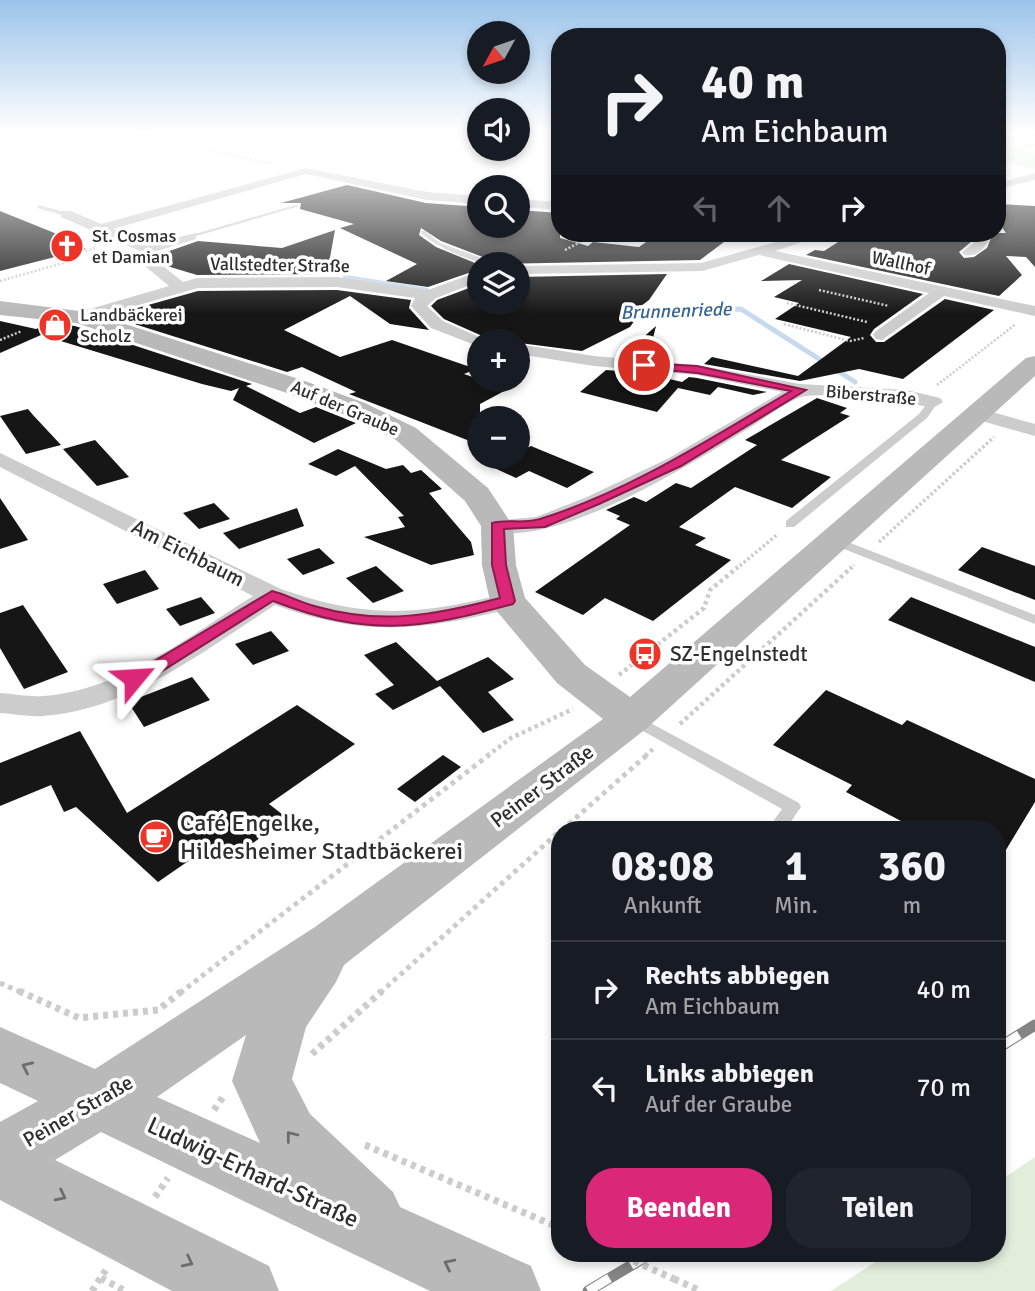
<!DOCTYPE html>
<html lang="de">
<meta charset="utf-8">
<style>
body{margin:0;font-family:Signika,sans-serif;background:#20242c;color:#f1f3f6;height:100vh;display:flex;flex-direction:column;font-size:26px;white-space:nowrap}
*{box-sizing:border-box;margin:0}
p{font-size:23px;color:#9ea1a6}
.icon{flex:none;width:38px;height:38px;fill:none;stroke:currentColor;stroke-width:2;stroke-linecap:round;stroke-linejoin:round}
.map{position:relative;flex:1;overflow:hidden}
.panel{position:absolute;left:551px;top:821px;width:455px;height:441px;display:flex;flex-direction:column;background:#171b24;border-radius:28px;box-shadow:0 4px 10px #0003}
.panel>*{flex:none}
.top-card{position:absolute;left:551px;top:28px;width:455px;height:214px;border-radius:28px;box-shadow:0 4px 10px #0003;background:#171b24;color:#f1f3f6;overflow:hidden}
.needle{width:46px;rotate:230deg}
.tools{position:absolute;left:467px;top:21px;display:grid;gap:14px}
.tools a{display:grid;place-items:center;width:63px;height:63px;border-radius:50%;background:#171b24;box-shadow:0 4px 10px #0003;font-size:35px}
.pin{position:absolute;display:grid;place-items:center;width:60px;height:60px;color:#fff;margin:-30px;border:4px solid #fff;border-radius:50%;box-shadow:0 2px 7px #0007}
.me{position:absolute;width:77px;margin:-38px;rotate:63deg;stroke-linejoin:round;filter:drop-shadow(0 0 5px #0008)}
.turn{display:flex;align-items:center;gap:24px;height:147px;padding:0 35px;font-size:32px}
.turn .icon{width:91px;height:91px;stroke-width:2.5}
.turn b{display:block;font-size:49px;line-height:60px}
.lanes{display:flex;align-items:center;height:66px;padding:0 35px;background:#0003;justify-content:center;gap:35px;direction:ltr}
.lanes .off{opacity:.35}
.eta{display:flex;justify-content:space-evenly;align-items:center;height:119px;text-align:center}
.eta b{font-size:42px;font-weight:700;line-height:49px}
.button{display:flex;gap:14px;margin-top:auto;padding:14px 35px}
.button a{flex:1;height:80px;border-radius:28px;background:#db2777;color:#fff;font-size:28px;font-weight:700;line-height:80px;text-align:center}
.button a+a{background:#20242c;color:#f1f3f6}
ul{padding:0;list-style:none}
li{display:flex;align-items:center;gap:21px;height:98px;padding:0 35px;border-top:2px solid #363941}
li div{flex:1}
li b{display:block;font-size:26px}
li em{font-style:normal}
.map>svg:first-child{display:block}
</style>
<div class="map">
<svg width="1035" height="1291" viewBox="0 0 1035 1291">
<rect width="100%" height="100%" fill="#fff"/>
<g fill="#e2eddc">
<path d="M998,133l37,5v9l-12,4 12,3v15l-37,-9z"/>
<path d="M1035,1157v134h-204l58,-38h109v-71z"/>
</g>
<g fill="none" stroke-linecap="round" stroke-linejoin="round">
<path stroke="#c7d9ed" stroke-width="4.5" d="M345,277l82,13"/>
<path stroke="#c7d9ed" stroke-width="5" d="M625,313l116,-4 114,73"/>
</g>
<g fill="#161616">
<path d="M347,185l79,18 54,4v19h38v-16l42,3v25l28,8 5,-4 46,5 20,-14h77l-36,27 -199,4 -60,-23 -20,-13 -2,7 17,12 44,18v4l-52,18 -42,-6 31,-17 -77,-36 14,-4 -54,-15 1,-6h-20z"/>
<path d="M998,204l37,2v61l-9,-10 -20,-1 16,19 -23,21 -193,-41 9,-5 9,1 22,-14 8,1 10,-5 53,5 8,-5h49l-2,8 -13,11 5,6 10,-1 13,-9 6,-15h13l-8,-11z"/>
<path d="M0,211l62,25 -6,1 30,12 -86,22z"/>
<path d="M335,230l-8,44 -130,1 -30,-9 -12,-10 43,-15 84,7z"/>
<path d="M789,264l134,30 -49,35 -4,6 6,7h8l61,-43 49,11 -91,69 -44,-10 -59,12 -96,-17 8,-7 86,19 53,-39 -76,-18 24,-16 -25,-6 28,-17 -41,1z"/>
<path d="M667,274l-18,26 -16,12 4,5 -7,10 -48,24 -93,-12 -45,-20 -13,-13 6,-6 43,-16v19h38v-26z"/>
<path d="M337,290l74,10 -2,8 20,22 -39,-6 -40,-28 -66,34 56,27 52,-17 84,29 -12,5 44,15 -28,15v41l-131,-51 7,-2 -54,-25 -15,5 -178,-56 89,-25z"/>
<path d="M0,321l36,8 14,-6 25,3 177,58 -6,2 54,27 16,-6 40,16 -42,20 -81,-43 6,-12 -8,3 -29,-7 -161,-49 -41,18z"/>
<path d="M656,326l-8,32 -26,-2z"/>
<path d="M606,370l38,3 38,9 7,-5 8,1 70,14 -14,3 -35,-8 -8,8 -32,-7 -21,24 -77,-20z"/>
<path d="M817,398l30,10 -7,5 10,3 -69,44 50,17 -39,31 -57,-21 -56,40 27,11 -11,7 36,15 -78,61 -48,-23 -22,17 -48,-23 95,-67 -14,-6 4,-3 -14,-6 28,-13 12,5 30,-19 15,5 66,-43 -12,-5z"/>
<path d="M28,409l5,6 28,30 -35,9 -26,-38z"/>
<path d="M95,440l34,37 -32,9 -34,-37z"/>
<path d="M531,446l63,26 -27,16 -38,-17 -13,7 -26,-12 19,-9h9v-5z"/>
<path d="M338,449l48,20 17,-4 8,8 10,-3 21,19 -13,4 42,49 3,13 -43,10 -67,-28 41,-10 -7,-10 6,-1 -49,-50 -19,10 -28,-12z"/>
<path d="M0,498l28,42 -28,9z"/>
<path d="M214,503l16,16 -31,10 -16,-16z"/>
<path d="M297,508l7,18 -65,23 -16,-16z"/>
<path d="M982,547l53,19v34l-77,-30z"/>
<path d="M319,548l16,15 -32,12 -16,-16z"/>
<path d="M376,566l28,25 -31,12 -27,-25z"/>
<path d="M145,570l14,19 -42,15 -14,-20z"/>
<path d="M201,597l14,16 -35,13 -14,-17z"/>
<path d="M911,597l124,50v35l-147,-62z"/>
<path d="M23,605l45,67 -44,17 -24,-41v-35z"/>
<path d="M271,631l18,20 -36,14 -18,-21z"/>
<path d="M396,642l41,39 51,-24 26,22 -26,13 26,28 -31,13 -43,-47 -47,24 -18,-16 19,-9 -30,-30z"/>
<path d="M192,677l18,23 -66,27 -16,-25z"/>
<path d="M826,690l76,35 5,-5 128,59v23l-37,61v-33h-80l-72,-38 6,-7 -79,-40z"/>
<path d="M297,705l58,39 -86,60 18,14 -56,41 -18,-15 -55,38 -82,-75 -12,5 -13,-27 -51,21v-43l80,-32 47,82z"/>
<path d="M443,755l18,12 -46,35 -18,-13z"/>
</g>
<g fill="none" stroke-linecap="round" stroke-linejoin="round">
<path stroke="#ccc" stroke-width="2" stroke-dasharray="2 2" stroke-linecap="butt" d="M137,133l136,31"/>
<g stroke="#ccc" stroke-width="2.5" stroke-dasharray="2 2" stroke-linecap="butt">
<path d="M565,250l33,-17"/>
<path d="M0,281l63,-18 9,-9 24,-6"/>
<path d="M819,290l70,16"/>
<path d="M787,303l80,19"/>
<path d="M784,324l66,17 14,-3"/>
<path d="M0,340l22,-9"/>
<path d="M937,385l79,-61"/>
</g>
<g stroke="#ccc" stroke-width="3.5" stroke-dasharray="2.5 2.5" stroke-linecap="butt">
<path d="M879,542l115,-105"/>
<path d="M736,569l42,-35"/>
<path d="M850,569l4,-4"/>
</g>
<g stroke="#ccc" stroke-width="4.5" stroke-dasharray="3.5 3.5" stroke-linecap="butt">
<path d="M619,675l85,-67 6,-18 28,-23"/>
<path d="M680,724l172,-157"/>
<path d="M487,756l24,-18 62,-29"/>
<path d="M645,756l8,-7"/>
</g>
<g stroke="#ccc" stroke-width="5" stroke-dasharray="4.5 4.5" stroke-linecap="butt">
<path d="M562,830l85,-75"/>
<path d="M0,983l23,10"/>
<path d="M180,993l309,-238"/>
<path d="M380,993l180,-162"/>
</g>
<g stroke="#ccc" stroke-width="7" stroke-dasharray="5 5" stroke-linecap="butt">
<path d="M19,991l60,27 79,-8 24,-19"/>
<path d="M312,1054l70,-63"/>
<path d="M214,1110l11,-16"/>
<path d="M365,1145l195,83"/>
<path d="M155,1197l13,-19"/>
<path d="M101,1278l24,13"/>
<path d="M674,1279l27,12"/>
<path d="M92,1291l15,-23"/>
</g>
<g fill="#ccc" fill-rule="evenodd">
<path d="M39,205l29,8 1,1 -3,2 -29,-8z"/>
<path d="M295,205l5,1 -107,31 -5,-1z"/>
<path d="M421,231h4l15,12 58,21c-23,1 -60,-16 -77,-31z"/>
<path d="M930,400l8,2 -11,16 -133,109h-8v-6l133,-107z"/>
<path d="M835,537l200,78v9l-204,-80 -2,-3z"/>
<path d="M632,713l167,90 2,4 -16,23h-18l15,-21 -155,-87 -3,-4 3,-4z"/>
</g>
<g fill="#ccc" fill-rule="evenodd">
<path d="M306,168l121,24 53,4v8l-53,-4 -121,-26 -193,55 36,15 47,-11v6l-42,13 -2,5 31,25 14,-4 140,-1 91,13 52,-19v10l-44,17 -9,8 16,15 45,20h-8v6l-49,-19 -20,-22 4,-8 -78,-11 -139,1 -119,34 -8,-5 2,-3 96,-28 -30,-25 -2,-3 3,-7 -79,-34v-6h10l30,13z"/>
<path d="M1035,173v7l-37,9v-6z"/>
<path d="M518,199l42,3v8l-42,-3z"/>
<path d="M808,233h21l-54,18 260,55v10l-91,-20 -62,44 -6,-1 -3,-4 3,-4 53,-38 -170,-38 -57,16 -184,3v-8l183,-3z"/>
<path d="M977,233h14c-4,13 -12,25 -27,22l-2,-3 12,-9z"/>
<path d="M518,344l76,12 103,9 103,19 106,6 34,8 3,4 -10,6c-32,-7 -95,-15 -127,-12 -14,1 -46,26 -60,34 -58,36 -189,118 -257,101l-4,-5 4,-5 47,-4 51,-20 82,-39 113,-66 -85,-17 -103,-9 -76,-12z"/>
<path d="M978,408l57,16v12l-64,-18 -3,-4z"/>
<path d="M0,453l281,136c89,31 138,26 227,4l9,2 4,6 -4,6c-93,24 -150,31 -242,-2 -70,45 -146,105 -232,111 -14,1 -29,-2 -43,-3v-20c14,1 29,4 43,3 77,-5 148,-61 210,-100l-253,-129z"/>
</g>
<path fill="#b9b9b9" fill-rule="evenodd" d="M0,301l87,11 215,68 63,23 51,25 72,60 25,38 3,39 9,33 60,67 45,32 396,-339 9,-2v20l-388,352 -303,237 -8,17 -30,45 -14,52 18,35 83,78 7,15 131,59 10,25h-111l-329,-159 -46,28 214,106 10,25h-107l-172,-91v-78l38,-21 -38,-18v-56l95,42 220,-142 288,-208 -46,-36 -62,-74 -5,-8 -8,-36 -1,-39 -16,-25 -69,-61 -51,-25 -61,-23 -208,-69 -76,-8zM246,1035l-14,46 28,62 -103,-46z"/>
<defs>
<g id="rail">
<path d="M998,1048l37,-23"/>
<path d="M588,1291l64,-38"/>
</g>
</defs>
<use href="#rail" stroke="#848484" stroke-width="11"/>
<use href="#rail" stroke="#fff" stroke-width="9" stroke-dasharray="25" stroke-linecap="butt"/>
<path stroke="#ccc" stroke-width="7" stroke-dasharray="5 5" stroke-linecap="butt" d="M616,1253l58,26"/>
</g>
<defs><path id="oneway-chevron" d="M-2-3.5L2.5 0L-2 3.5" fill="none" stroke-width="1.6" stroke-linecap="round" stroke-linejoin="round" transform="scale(1.75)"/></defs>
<g stroke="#6d6d6d">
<use href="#oneway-chevron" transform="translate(27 1067) rotate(-155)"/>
<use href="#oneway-chevron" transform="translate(291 1136) rotate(-128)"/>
<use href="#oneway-chevron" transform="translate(61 1196) rotate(27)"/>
<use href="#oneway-chevron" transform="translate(188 1262) rotate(27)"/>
<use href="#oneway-chevron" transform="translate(449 1264) rotate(-154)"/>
</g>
<linearGradient id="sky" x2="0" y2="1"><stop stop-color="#9bc3ea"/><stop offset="0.42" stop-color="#fff"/><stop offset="1" stop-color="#fff" stop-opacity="0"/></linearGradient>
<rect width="1035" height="314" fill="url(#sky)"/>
<path fill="#db2777" stroke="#8e194d" stroke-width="2" d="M641,363l56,3 109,24 -125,76 -82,38 -54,23 -41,2 2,36 9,36 -2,3c-95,26 -146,33 -240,-3l-114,72 -25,10 -8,-5 146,-87c15,4 30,12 46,16 64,18 118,8 182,-9l-8,-33v-42c16,-4 33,1 48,-4 90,-28 171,-81 251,-128l-94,-18 -53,-5h-3z"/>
<defs>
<symbol id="church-disc" viewBox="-11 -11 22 22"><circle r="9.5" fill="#ed3429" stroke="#fff"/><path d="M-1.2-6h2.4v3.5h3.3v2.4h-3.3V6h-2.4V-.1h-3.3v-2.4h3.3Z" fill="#fff"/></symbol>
<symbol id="shop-disc" viewBox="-11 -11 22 22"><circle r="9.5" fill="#ed3429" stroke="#fff"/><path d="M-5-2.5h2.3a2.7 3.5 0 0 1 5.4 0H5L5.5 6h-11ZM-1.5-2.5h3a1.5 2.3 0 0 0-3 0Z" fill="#fff"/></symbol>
<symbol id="bus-disc" viewBox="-11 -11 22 22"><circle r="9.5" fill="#ed3429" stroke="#fff"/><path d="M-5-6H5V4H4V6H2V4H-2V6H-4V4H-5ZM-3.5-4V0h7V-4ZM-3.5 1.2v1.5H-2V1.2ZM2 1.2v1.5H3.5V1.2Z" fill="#fff"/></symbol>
<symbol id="cafe-disc" viewBox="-11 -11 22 22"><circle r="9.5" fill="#ed3429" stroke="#fff"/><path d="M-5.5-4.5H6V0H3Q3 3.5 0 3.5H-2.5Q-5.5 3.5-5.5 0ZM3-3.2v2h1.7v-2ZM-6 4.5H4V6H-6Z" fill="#fff"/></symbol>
</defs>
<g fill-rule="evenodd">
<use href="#church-disc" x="48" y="227" width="38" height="38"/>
<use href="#shop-disc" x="36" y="306" width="38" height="38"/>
<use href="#bus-disc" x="626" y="635" width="38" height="38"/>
<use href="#cafe-disc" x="137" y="818" width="38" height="38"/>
</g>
<g text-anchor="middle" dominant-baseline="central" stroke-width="7" stroke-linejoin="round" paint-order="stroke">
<g font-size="18" fill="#2f2f2f" stroke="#fff" text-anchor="start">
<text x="92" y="236">St. Cosmas<tspan x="92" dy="21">et Damian</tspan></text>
<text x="80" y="315">Landbäckerei<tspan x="80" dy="21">Scholz</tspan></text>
</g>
<g font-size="18" fill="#2f2f2f" stroke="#fff">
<text transform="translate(901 263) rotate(12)">Wallhof</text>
<text transform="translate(280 265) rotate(1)">Vallstedter Straße</text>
<text transform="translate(871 395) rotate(5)">Biberstraße</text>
<text transform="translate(345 408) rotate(23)">Auf der Graube</text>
</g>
<g font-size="19" font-style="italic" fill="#396595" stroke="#fff">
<text transform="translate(676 311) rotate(-2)">Brunnenriede</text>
</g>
<g font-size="21" fill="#2f2f2f" stroke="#fff">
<text transform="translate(188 553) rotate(27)">Am Eichbaum</text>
<text transform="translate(542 786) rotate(-37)">Peiner Straße</text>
<text transform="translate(78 1111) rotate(-30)">Peiner Straße</text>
</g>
<g font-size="21" fill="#2f2f2f" stroke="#fff" text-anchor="start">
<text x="670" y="654">SZ-Engelnstedt</text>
</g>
<g font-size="24" fill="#2f2f2f" stroke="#fff" text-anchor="start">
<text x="180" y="823">Café Engelke,<tspan x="180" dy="28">Hildesheimer Stadtbäckerei</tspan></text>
</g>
<g font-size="24" fill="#2f2f2f" stroke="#fff">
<text transform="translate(253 1172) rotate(25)">Ludwig-Erhard-Straße</text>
</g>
</g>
</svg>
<div class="tools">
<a><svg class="needle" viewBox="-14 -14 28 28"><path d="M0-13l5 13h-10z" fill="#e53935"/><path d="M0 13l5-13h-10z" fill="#9ea1a6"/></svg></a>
<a><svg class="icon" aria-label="sound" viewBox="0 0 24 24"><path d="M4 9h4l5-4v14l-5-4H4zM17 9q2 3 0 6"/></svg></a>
<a><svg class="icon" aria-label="search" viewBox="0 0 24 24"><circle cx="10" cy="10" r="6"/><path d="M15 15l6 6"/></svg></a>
<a><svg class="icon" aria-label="layers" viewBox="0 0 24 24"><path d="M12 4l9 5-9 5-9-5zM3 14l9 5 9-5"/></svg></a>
<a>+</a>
<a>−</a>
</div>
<div class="pin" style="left:644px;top:365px;background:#d93025"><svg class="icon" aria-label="arrive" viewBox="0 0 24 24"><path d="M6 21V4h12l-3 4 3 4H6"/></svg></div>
<svg class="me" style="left:134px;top:678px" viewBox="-20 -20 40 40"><path d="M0-17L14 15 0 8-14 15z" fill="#db2777" stroke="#fff" stroke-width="4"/></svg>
<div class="top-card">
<div class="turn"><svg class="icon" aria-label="right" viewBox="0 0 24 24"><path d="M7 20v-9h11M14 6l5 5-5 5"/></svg><div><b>40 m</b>Am Eichbaum</div></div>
<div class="lanes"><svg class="icon off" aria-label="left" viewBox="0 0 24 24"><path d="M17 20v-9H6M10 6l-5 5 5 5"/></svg><svg class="icon off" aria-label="ahead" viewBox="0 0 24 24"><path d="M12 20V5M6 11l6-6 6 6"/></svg><svg class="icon" aria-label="right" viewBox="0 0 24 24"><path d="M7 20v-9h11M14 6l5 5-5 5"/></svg></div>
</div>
<section class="panel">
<div class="eta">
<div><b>08:08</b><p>Ankunft</p></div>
<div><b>1</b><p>Min.</p></div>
<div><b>360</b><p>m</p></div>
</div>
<ul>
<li><svg class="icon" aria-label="right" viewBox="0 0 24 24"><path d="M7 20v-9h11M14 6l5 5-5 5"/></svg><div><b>Rechts abbiegen</b><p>Am Eichbaum</p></div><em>40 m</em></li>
<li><svg class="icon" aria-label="left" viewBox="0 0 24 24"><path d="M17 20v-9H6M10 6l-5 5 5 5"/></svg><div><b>Links abbiegen</b><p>Auf der Graube</p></div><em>70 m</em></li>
</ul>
<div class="button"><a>Beenden</a><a>Teilen</a></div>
</section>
</div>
